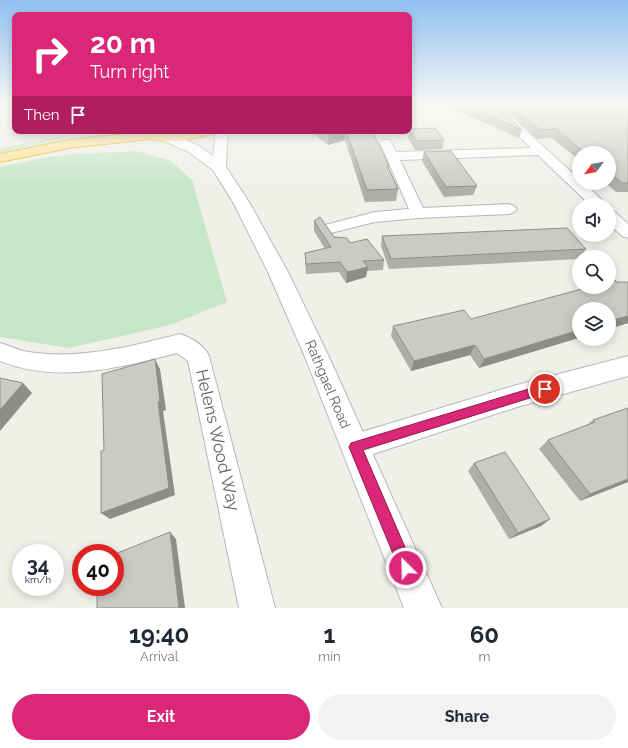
<!DOCTYPE html>
<style>
body{margin:0;font-family:Raleway,sans-serif;background:#f2f2f3;color:#1f2937;height:100vh;display:flex;flex-direction:column;font-size:15px;white-space:nowrap}
*{box-sizing:border-box;margin:0}
p{font-size:13px;color:#747a83}
.icon{flex:none;width:22px;height:22px;fill:none;stroke:currentColor;stroke-width:2;stroke-linecap:round;stroke-linejoin:round}
.map{position:relative;height:608px;overflow:hidden}
.drawer{display:flex;flex-direction:column;background:#fff;flex:1}
.drawer>*{flex:none}
.hud{position:absolute;left:12px;top:12px;width:400px;height:122px;border-radius:8px;box-shadow:0 2px 10px #0003;background:#db2777;color:#fff;overflow:hidden}
.needle{width:26px;rotate:237deg}
.fabs{position:absolute;left:572px;top:146px;display:grid;gap:8px}
.fabs a{display:grid;place-items:center;width:44px;height:44px;border-radius:50%;background:#fff;box-shadow:0 2px 10px #0003;font-size:20px}
.speed{position:absolute;left:12px;top:544px;display:flex;gap:8px;font-size:20px;font-weight:700;text-align:center}
.speed>*{display:grid;place-content:center;width:52px;height:52px;border-radius:50%;background:#fff;box-shadow:0 2px 10px #0003;line-height:1}
.speed small{font-size:10px;font-weight:400}
.speed .limit{border:6px solid #d22;background:#fff;color:#111}
.pin{position:absolute;display:grid;place-items:center;width:34px;height:34px;color:#fff;margin:-17px;border:2px solid #fff;border-radius:50%;box-shadow:0 1px 4px #0007}
.me{position:absolute;width:44px;margin:-22px;rotate:337deg;stroke-linejoin:round;filter:drop-shadow(0 0 3px #0008)}
.turn{display:flex;align-items:center;gap:14px;height:84px;padding:0 12px;font-size:18px}
.turn .icon{width:52px;height:52px;stroke-width:2.5}
.turn b{display:block;font-size:28px;line-height:34px}
.then{display:flex;align-items:center;height:38px;padding:0 12px;background:#0003;gap:8px;font-size:15px}
.eta{display:flex;justify-content:space-evenly;align-items:center;height:68px;text-align:center}
.eta b{font-size:24px;font-weight:700;line-height:28px}
.primary-button{display:flex;gap:8px;margin-top:auto;padding:8px 12px}
.primary-button a{flex:1;height:46px;border-radius:24px;background:#db2777;color:#fff;font-size:16px;font-weight:700;line-height:46px;text-align:center}
.primary-button a+a{background:#f2f2f3;color:#1f2937}
.map>svg:first-child{display:block}
</style>
<div class="map">
<svg width="628" height="608" viewBox="0 0 628 608">
<rect width="100%" height="100%" fill="#f0efe8"/>
<g fill="#c5e6c7">
<path d="M63,136v2l-56,12 58,-10 1,1 -66,12v-5z"/>
<path d="M138,151l33,10 21,19 35,122 -57,23 -101,23 -69,-11v-170l37,-8 34,-5z"/>
</g>
<g fill="none" stroke-linecap="round" stroke-linejoin="round">
<defs>
<g id="street">
<path d="M486,104h11l82,75v4h5l23,22h-17l-52,-50 -138,5 23,48 86,-4 5,2 3,3 -3,3 -5,2 -91,4 -43,4 -44,11 -6,-2 -2,-3 2,-3 50,-13 34,-3 -29,-66 2,-3h8l6,12 135,-4z"/>
<path d="M609,210l6,2 13,12v14l-6,-2 -13,-12z"/>
<path d="M180,334c11,4 24,11 29,22l66,252h-36l-51,-247 -11,-8c-58,15 -120,31 -177,8v-18c8,2 15,6 23,8 52,10 106,-4 157,-17z"/>
<path d="M628,356v20l-111,31 -162,53 -10,-4 -4,-9 4,-9 10,-4 162,-49z"/>
</g>
<path id="secondary" d="M216,131h12l-2,36 23,35 39,70 41,85 113,251h-38l-99,-251 -37,-85 -35,-70 -20,-32 -24,-18 -27,-12 -1,-3 1,-3h10l27,12 14,10z"/>
<path id="highway" d="M131,131l41,2 21,-2h20l-2,3 -7,2 -23,5h-18l-14,-2 -80,9 -69,14v-8l69,-14 63,-7z"/>
</defs>
<use href="#street" stroke="#b5b7bb" stroke-width="2"/>
<use href="#secondary" stroke="#b6b9be" stroke-width="2"/>
<use href="#highway" stroke="#efb209" stroke-width="2"/>
<use href="#street" fill="#fff" fill-rule="evenodd"/>
<use href="#secondary" fill="#fff" fill-rule="evenodd"/>
<use href="#highway" fill="#f9e496" fill-rule="evenodd"/>
</g>
<g fill="#afaea9">
<path d="M442,104h53l27,26 -3,8z"/>
<path d="M499,104h129v88h-12l-10,-9h3v-30h-30v7l-27,-22 -15,1z"/>
<path d="M409,129l35,11 -2,9 -27,1 -7,-12z"/>
<path d="M310,131h62l17,34 -1,3 10,21 -2,12 -31,1 -20,-62 -17,5z"/>
<path d="M424,152l53,34 -4,9 -29,2 -22,-36z"/>
<path d="M314,221l20,16 16,6 34,17 -1,10 -16,1 -1,6 -20,6 -7,-11 -33,2 -1,-11v-10l20,-4 -11,-18z"/>
<path d="M382,236l204,13 -6,8h-1v2l-190,10 -8,-23z"/>
<path d="M616,282h12v41l-19,6v-20l-130,59 -9,-13 -59,16 -20,-35 2,-10 78,-7z"/>
<path d="M628,408v74l-48,19 -41,-52 9,-9 39,-15 6,-5z"/>
<path d="M474,463l76,56 -9,7 -32,13 -41,-68z"/>
</g>
<g fill="#8f8d89">
<path d="M340,131h6l-1,9 -17,5v-11z"/>
<path d="M368,267l-2,10 -20,6 1,-11z"/>
<path d="M628,316v7l-19,6v-8z"/>
<path d="M579,330v8l-100,30 5,-9z"/>
<path d="M475,345l-5,10 -59,16 3,-10z"/>
<path d="M155,359l5,10 6,41 -3,1 12,84 -65,24 -9,-6 57,-111z"/>
<path d="M23,383l9,10 -32,38v-21z"/>
<path d="M628,479v3l-48,19 10,-7z"/>
<path d="M550,519l-9,7 -32,13 9,-6z"/>
<path d="M170,532l6,7 9,69h-6z"/>
</g>
<g fill="#cccac4" stroke="#8f8d89">
<path d="M462,104h33l27,26z"/>
<path d="M511,104h117v79h-6l-13,-11v-19h-24l-29,-24 -16,1z"/>
<path d="M435,128l9,12 -27,1 -8,-12z"/>
<path d="M324,131h16l-12,3z"/>
<path d="M346,131h26l17,34h-2l11,24 -31,1z"/>
<path d="M451,151l26,35 -31,1 -22,-35z"/>
<path d="M320,217l14,20 13,1 3,5 17,-4 17,21 -21,1 5,6 -21,5 -7,-10 -34,2 -1,-11 26,-6 -17,-26z"/>
<path d="M567,228l19,21 -195,10 -9,-23z"/>
<path d="M615,280l1,2h12v34l-19,5v-12h-30v21l-95,29 -9,-14 -61,16 -21,-35 71,-16 7,9 118,-32h20v-5z"/>
<path d="M155,359l5,42 -2,1 11,86 -68,25v-62l3,-1 -2,-76z"/>
<path d="M0,378l23,5 -23,27z"/>
<path d="M628,408v71l-38,15 -42,-54 47,-18 -2,-2z"/>
<path d="M505,452l45,67 -32,14 -44,-70z"/>
<path d="M170,532l9,76h-82v-21h18v-33z"/>
</g>
<linearGradient id="sky" x2="0" y2="1"><stop stop-color="#90c1f0"/><stop offset="0.55" stop-color="#f8f8f5"/><stop offset="1" stop-color="#f8f8f5" stop-opacity="0"/></linearGradient>
<rect width="628" height="189" fill="url(#sky)"/>
<path fill="#db2777" stroke="#8e194d" d="M545,384l4,2 1,3 -1,3 -186,58 51,118 -2,5 -6,2 -5,-2 -52,-126 2,-4z"/>
<g text-anchor="middle" dominant-baseline="central" stroke-width="4" stroke-linejoin="round" paint-order="stroke">
<g font-size="14" fill="#5f6267" stroke="#fff">
<text transform="translate(328 384) rotate(67)">Rathgael Road</text>
</g>
<g font-size="17" fill="#5f6267" stroke="#fff">
<text transform="translate(218 440) rotate(77)">Helens Wood Way</text>
</g>
</g>
</svg>
<div class="fabs">
<a><svg class="needle" viewBox="-14 -14 28 28"><path d="M0-13l5 13h-10z" fill="#e53935"/><path d="M0 13l5-13h-10z" fill="#747a83"/></svg></a>
<a><svg class="icon" aria-label="sound" viewBox="0 0 24 24"><path d="M4 9h4l5-4v14l-5-4H4zM17 9q2 3 0 6"/></svg></a>
<a><svg class="icon" aria-label="search" viewBox="0 0 24 24"><circle cx="10" cy="10" r="6"/><path d="M15 15l6 6"/></svg></a>
<a><svg class="icon" aria-label="layers" viewBox="0 0 24 24"><path d="M12 4l9 5-9 5-9-5zM3 14l9 5 9-5"/></svg></a>
</div>
<div class="speed"><div>34<small>km/h</small></div><div class="limit">40</div></div>
<div class="pin" style="left:545px;top:389px;background:#d93025"><svg class="icon" aria-label="arrive" viewBox="0 0 24 24"><path d="M6 21V4h12l-3 4 3 4H6"/></svg></div>
<svg class="me" style="left:406px;top:568px" viewBox="-20 -20 40 40"><circle r="17" fill="#db2777" stroke="#fff" stroke-width="3"/><path d="M0-11L8 9 0 5-8 9z" fill="#fff"/></svg>
<div class="hud">
<div class="turn"><svg class="icon" aria-label="right" viewBox="0 0 24 24"><path d="M7 20v-9h11M14 6l5 5-5 5"/></svg><div><b>20 m</b>Turn right</div></div>
<div class="then">Then<svg class="icon" aria-label="arrive" viewBox="0 0 24 24"><path d="M6 21V4h12l-3 4 3 4H6"/></svg></div>
</div>
</div>
<section class="drawer">
<div class="eta">
<div><b>19:40</b><p>Arrival</p></div>
<div><b>1</b><p>min</p></div>
<div><b>60</b><p>m</p></div>
</div>
<div class="primary-button"><a>Exit</a><a>Share</a></div>
</section>
